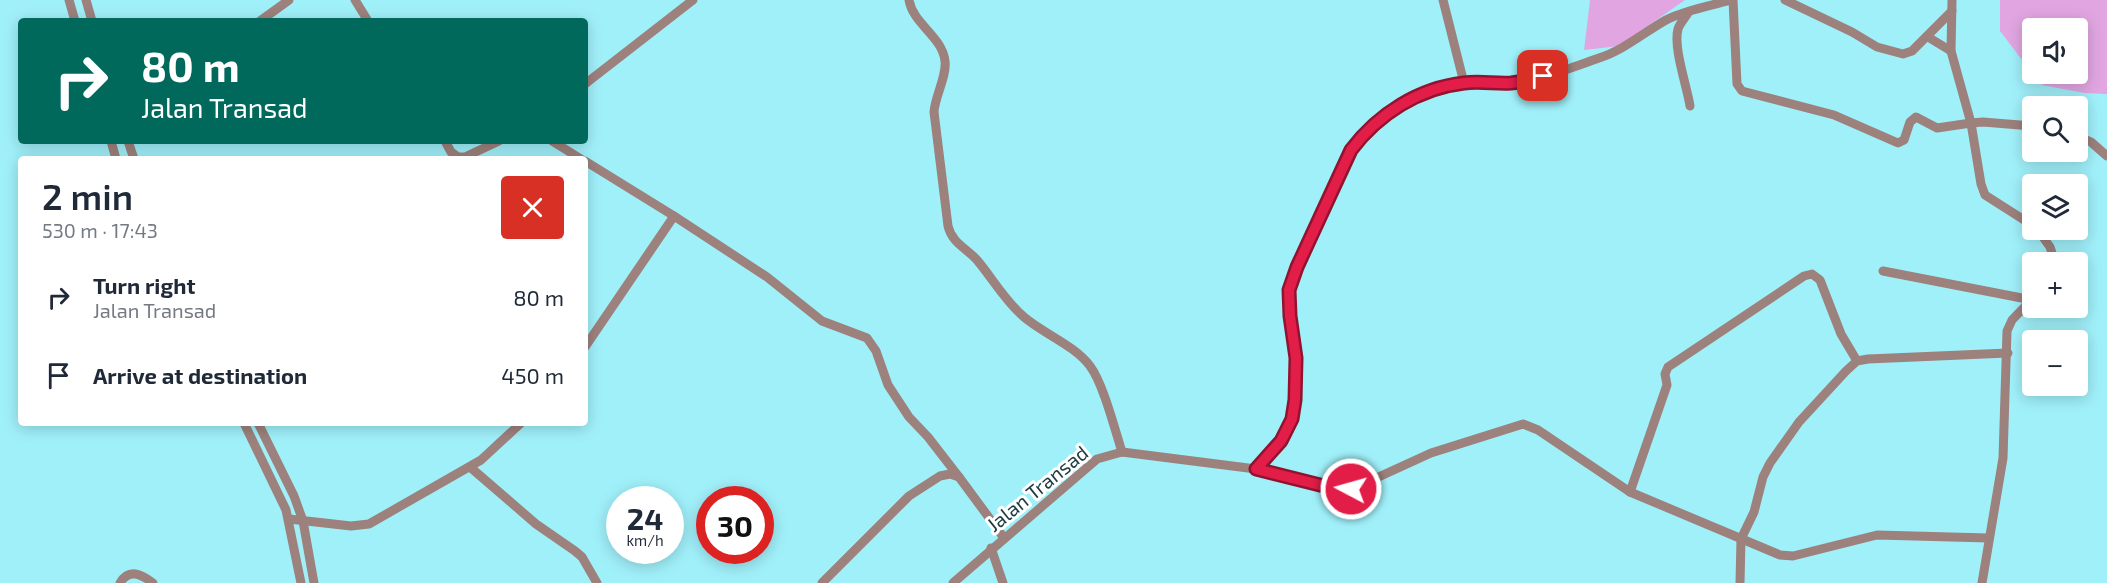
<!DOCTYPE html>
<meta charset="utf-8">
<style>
body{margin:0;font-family:"Exo 2",sans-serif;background:#f2f2f3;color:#1f2937;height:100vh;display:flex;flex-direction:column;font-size:22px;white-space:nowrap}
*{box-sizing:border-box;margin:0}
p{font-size:20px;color:#747a83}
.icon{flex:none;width:33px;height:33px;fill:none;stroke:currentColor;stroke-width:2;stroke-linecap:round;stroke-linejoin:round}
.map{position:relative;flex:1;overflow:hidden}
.details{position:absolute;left:18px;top:156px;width:570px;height:270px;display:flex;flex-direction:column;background:#fff;border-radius:6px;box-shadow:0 3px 15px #0003}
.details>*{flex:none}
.hud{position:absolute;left:18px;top:18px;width:570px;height:126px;border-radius:6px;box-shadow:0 3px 15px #0003;background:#00695c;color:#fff;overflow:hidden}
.controls{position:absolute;left:2022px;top:18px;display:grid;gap:12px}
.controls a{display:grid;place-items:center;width:66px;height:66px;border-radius:6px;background:#fff;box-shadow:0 3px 15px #0003;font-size:30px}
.speed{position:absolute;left:606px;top:486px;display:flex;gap:12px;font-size:30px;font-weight:700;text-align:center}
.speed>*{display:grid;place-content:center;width:78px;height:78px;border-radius:50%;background:#fff;box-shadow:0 3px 15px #0003;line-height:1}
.speed small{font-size:15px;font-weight:400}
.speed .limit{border:9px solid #d22;background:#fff;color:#111}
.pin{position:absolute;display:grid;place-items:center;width:51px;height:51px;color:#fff;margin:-26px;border-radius:12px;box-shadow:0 3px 9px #0006}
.me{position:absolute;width:66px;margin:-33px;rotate:276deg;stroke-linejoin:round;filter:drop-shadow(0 0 4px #0008)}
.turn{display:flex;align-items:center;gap:21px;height:126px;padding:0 24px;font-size:27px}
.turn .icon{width:78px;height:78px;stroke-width:2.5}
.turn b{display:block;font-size:42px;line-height:51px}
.round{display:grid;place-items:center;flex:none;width:63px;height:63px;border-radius:6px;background:#f2f2f3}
.headline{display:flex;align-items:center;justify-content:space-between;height:102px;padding:0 24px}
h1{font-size:36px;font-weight:600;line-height:45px}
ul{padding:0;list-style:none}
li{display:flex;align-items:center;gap:18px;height:78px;padding:0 24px}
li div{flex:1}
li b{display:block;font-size:22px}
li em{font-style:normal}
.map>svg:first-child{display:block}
</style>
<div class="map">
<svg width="2107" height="583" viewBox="0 0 2107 583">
<rect width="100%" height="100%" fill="#a0f0fa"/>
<g fill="#e1a6e2">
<path d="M1590,0h95l-66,46 -35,4z"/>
<path d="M2000,0h107v94l-23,-1 -42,-8 -9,-11h45v-46h-46v45l-32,-42z"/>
</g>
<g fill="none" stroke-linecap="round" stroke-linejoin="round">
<g stroke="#9d817d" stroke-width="9">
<path d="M69,0l6,21"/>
<path d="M86,0l6,21"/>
<path d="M355,0l13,21"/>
<path d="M909,0c4,24 33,36 36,61 2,15 -10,35 -11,51l14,114c4,17 18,22 29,34 16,19 28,41 47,57 20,17 50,28 66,49 13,17 25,64 32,86"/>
<path d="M1443,0l21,83"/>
<path d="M1733,0l4,84 5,7 92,24 64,28 6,-3 6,-18 6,-5 21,11 34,-5 10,61 4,11 47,30"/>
<path d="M1785,0l67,32 25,15 26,7 9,-3 40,-40"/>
<path d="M1952,0l-1,51 20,72 12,-1 49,4"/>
<path d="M1688,13c-3,5 -8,10 -10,16 -5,19 9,57 12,77"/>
<path d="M260,21l29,-21"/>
<path d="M1928,37l23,14"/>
<path d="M585,84l108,-84"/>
<path d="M2078,136l13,6 16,14"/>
<path d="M111,141l5,18"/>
<path d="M128,141l6,18"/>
<path d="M445,141l6,11 7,5h7l34,-16"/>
<path d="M552,141l29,18"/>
<path d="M585,161l89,55 93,61 55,44 45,17 9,13 12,34 21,32 19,20 31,40 45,61"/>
<path d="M2038,230l12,17 5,15"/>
<path d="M1883,271l149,29"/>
<path d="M585,347l89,-131"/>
<path d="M244,423l42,87 15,73"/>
<path d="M258,423l36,73 9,25 11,62"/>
<path d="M470,467l66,57 39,27 7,6 15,26"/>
<path d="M1256,469l87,21 18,-5 70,-32 92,-29 15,6 92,62 150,63 13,1 84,-21 111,3"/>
<path d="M1630,492l37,-107 -2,-11 3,-7 136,-91 8,-2 8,6 21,54 16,27"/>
<path d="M289,519l62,7 18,-2 112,-64 40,-37"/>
<path d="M991,548l12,35"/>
<path d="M120,583c9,-15 21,-9 33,0"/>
<path d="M822,583l87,-87 31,-20 10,-2 9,3"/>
<path d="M953,583l144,-124 25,-7 134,17 25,-28 11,-22 3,-19 1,-42 -6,-42 -1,-26 8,-23 54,-117c27,-36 69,-63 115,-67 15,-1 30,1 45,0 30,-3 60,-15 88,-25 25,-8 44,-25 67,-38 19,-10 44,-14 65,-20"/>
<path d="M1740,583l1,-44 13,-27 9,-35 7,-14 29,-41 47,-51 11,-10 11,-2 140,-6"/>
<path d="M1982,583l21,-125 4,-127 5,-11 20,-21"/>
</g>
</g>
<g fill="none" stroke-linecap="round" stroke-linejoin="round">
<defs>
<path id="route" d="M1351,489h-15l-80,-20 25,-28 11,-22 3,-19 1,-42 -6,-42 -1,-26 8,-23 54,-117c27,-36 68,-62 113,-67 16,-2 32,1 47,0 11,-1 22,-4 32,-7"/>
</defs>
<use href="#route" stroke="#92132f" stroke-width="15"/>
<use href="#route" stroke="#e11d48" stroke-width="10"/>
</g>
<g text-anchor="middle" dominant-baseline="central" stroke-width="6" stroke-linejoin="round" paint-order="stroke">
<g font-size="20" fill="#1a3b3f" stroke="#fff">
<text transform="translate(1037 488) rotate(-39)">Jalan Transad</text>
</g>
</g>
</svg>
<div class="controls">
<a><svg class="icon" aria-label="sound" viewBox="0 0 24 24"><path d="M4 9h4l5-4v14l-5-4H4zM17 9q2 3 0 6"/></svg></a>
<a><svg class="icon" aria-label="search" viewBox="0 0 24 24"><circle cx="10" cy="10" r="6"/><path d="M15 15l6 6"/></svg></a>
<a><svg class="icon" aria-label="layers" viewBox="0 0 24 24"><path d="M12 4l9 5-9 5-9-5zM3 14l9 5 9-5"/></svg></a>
<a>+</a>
<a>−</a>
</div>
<div class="speed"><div>24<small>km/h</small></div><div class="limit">30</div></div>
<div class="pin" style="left:1543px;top:76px;background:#d93025"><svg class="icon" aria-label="arrive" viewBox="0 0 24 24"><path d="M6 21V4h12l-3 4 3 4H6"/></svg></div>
<svg class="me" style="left:1351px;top:489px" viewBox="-20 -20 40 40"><circle r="17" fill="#e11d48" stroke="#fff" stroke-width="3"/><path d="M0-11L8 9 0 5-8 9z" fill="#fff"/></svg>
<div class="hud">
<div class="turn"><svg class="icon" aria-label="right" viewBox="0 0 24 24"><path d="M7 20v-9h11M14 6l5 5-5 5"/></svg><div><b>80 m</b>Jalan Transad</div></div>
</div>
<section class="details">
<div class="headline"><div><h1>2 min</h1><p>530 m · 17:43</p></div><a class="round" style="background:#d93025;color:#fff"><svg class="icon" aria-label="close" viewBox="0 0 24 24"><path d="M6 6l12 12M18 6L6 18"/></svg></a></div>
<ul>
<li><svg class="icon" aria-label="right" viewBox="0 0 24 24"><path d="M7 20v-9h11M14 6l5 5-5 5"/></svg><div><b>Turn right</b><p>Jalan Transad</p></div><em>80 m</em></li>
<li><svg class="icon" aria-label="arrive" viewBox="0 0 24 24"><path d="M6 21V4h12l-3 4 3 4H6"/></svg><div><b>Arrive at destination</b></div><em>450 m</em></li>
</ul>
</section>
</div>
